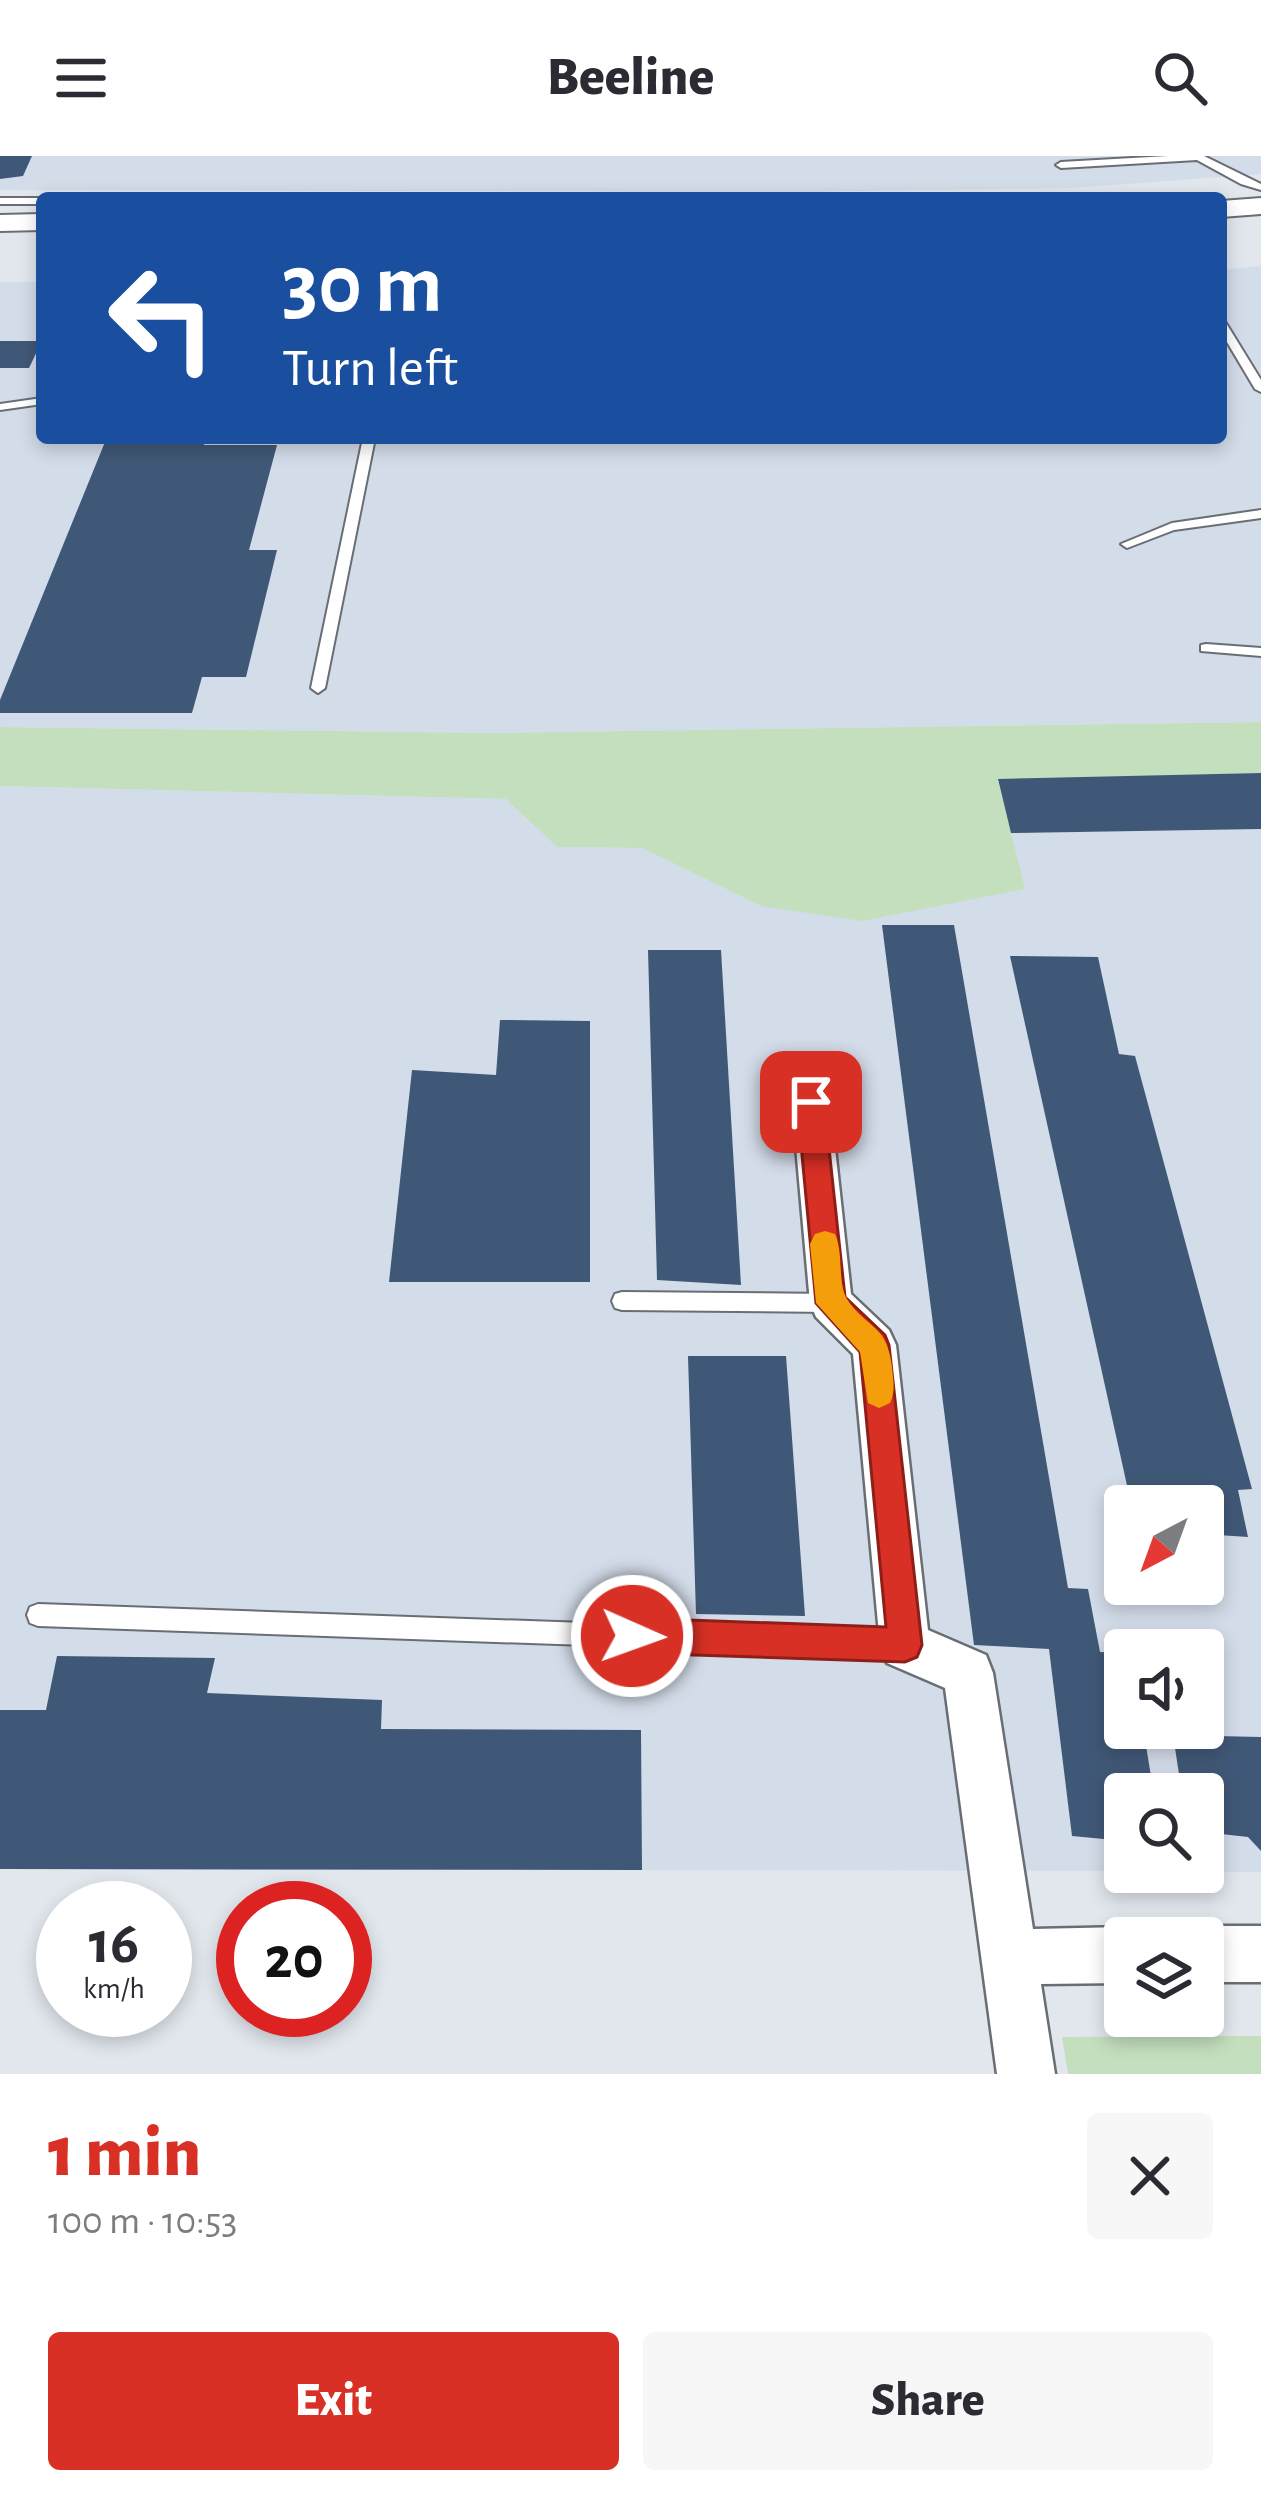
<!DOCTYPE html>
<meta charset="utf-8">
<style>
body{margin:0;font-family:"Alegreya Sans",sans-serif;background:#f7f7f7;color:#2b2b33;height:100vh;display:flex;flex-direction:column;font-size:45px;white-space:nowrap}
*{box-sizing:border-box;margin:0}
p{font-size:39px;color:#7c7c81}
.icon{flex:none;width:66px;height:66px;fill:none;stroke:currentColor;stroke-width:2;stroke-linecap:round;stroke-linejoin:round}
.map{position:relative;height:1918px;overflow:hidden}
.side{display:flex;flex-direction:column;background:#fff;flex:1}
.side>*{flex:none}
.guide{position:absolute;left:36px;top:36px;width:1191px;height:252px;border-radius:12px;box-shadow:0 6px 18px #0003;background:#1a4fa0;color:#fff;overflow:hidden}
.needle{width:78px;rotate:221deg}
.controls{position:absolute;left:1104px;top:1329px;display:grid;gap:24px}
.controls a{display:grid;place-items:center;width:120px;height:120px;border-radius:12px;background:#fff;box-shadow:0 6px 18px #0003;font-size:60px}
.speed{position:absolute;left:36px;top:1725px;display:flex;gap:24px;font-size:60px;font-weight:700;text-align:center}
.speed>*{display:grid;place-content:center;width:156px;height:156px;border-radius:50%;background:#fff;box-shadow:0 6px 18px #0003;line-height:1}
.speed small{font-size:30px;font-weight:400}
.speed .limit{border:18px solid #d22;background:#fff;color:#111}
.pin{position:absolute;display:grid;place-items:center;width:102px;height:102px;color:#fff;margin:-51px;border-radius:24px;box-shadow:0 6px 18px #0006}
.me{position:absolute;width:132px;margin:-66px;rotate:92deg;stroke-linejoin:round;filter:drop-shadow(0 0 9px #0008)}
.turn{display:flex;align-items:center;gap:42px;height:252px;padding:0 48px;font-size:54px}
.turn .icon{width:156px;height:156px;stroke-width:2.5}
.turn b{display:block;font-size:84px;line-height:102px}
.round{display:grid;place-items:center;flex:none;width:126px;height:126px;border-radius:12px;background:#f7f7f7}
.head{display:flex;align-items:center;justify-content:space-between;height:204px;padding:0 48px}
h1{font-size:72px;font-weight:800;line-height:90px;color:#d93025}
.action{display:flex;gap:24px;margin-top:auto;padding:24px 48px}
.action a{flex:1;height:138px;border-radius:12px;background:#d93025;color:#fff;font-size:48px;font-weight:800;line-height:138px;text-align:center}
.action a+a{background:#f7f7f7;color:#2b2b33}
header{display:flex;justify-content:space-between;align-items:center;height:156px;padding:0 48px;background:#fff;font-size:54px;font-weight:800}
.map>svg:first-child{display:block}
</style>
<header><svg class="icon" aria-label="menu" viewBox="0 0 24 24"><path d="M4 6h16M4 12h16M4 18h16"/></svg>Beeline<svg class="icon" aria-label="search" viewBox="0 0 24 24"><circle cx="10" cy="10" r="6"/><path d="M15 15l6 6"/></svg></header>
<div class="map">
<svg width="1261" height="1918" viewBox="0 0 1261 1918">
<rect width="100%" height="100%" fill="#e2e7ee"/>
<g fill="#d3dce9" fill-rule="evenodd">
<path d="M0,0h1261v18l-189,14 -280,4 -792,-2z"/>
<path d="M1261,110v456l-771,11 -490,-6v-445h42v156h1179v-168z"/>
<path d="M0,630l506,13 51,48 85,1 119,58 263,-17 -13,-56 250,-4v1043h-58v-78h-78v77l-1125,-2zM1125,1350h78v78h-78zM1125,1494h78v78h-78z"/>
</g>
<g fill="#c4dfbe">
<path d="M1261,566v51l-263,7 27,109 -163,32 -101,-15 -119,-58 -85,-1 -51,-48 -506,-13v-59l490,6z"/>
<path d="M1261,1880v38h-193l-6,-37z"/>
</g>
<g fill="#405877">
<path d="M0,0h32l-9,20 -23,3z"/>
<path d="M0,185h42l-13,27h-29z"/>
<path d="M116,282h90l-2,7h73l-28,105h28l-31,127h-44l-10,36h-192v-13l105,-258z"/>
<path d="M1261,617v56l-250,4 -13,-54z"/>
<path d="M882,769h72l114,663 20,1 12,63 25,1v75h18l11,66h-29v47l-53,-5 -23,-187 -75,-4z"/>
<path d="M648,794h73l20,335 -84,-5z"/>
<path d="M1010,800l88,1 21,97 16,2 117,433 -14,1 10,47 -45,-3v-28h-78l-2,32 -7,-39h14z"/>
<path d="M500,864l90,1v261h-201l23,-212 84,5z"/>
<path d="M688,1200h98l19,260 -109,-2z"/>
<path d="M57,1500l158,2 -8,35 175,7 -1,29 260,1 1,140 -642,-1v-159h46z"/>
<path d="M1203,1556l13,24 45,1v114l-13,-14 -45,-5v-38h-21l-10,-66h31z"/>
</g>
<g fill="none" stroke-linecap="round" stroke-linejoin="round">
<defs>
<g id="service">
<path d="M1168,0h36l57,28v6l-20,-6 -44,-24 -136,8 -5,-3 5,-3z"/>
<rect x="0" y="42" width="42" height="6"/>
<path d="M1221,164l5,3 35,57v12l-6,-3 -34,-57z"/>
<path d="M42,242v6l-42,6v-6z"/>
<path d="M363,282h12l-50,250 -7,5 -7,-5z"/>
<path d="M1261,354v8l-87,12 -47,18 -6,-4 51,-21z"/>
<path d="M1206,488l55,4v8l-60,-5v-6z"/>
<path d="M622,1136l209,2 7,2 3,7 -3,7 -7,2 -209,-2 -7,-2 -3,-7 3,-7z"/>
<path d="M38,1448l862,30 8,3 3,8 -3,8 -8,3 -862,-30 -8,-3 -3,-8 3,-8z"/>
</g>
<g id="minor">
<path d="M811,930l14,4 5,12 21,192 38,36 7,15 32,285 58,25 7,18 40,256 92,-2 21,11h-21v45l-84,1 14,90h-58l-52,-386 -58,-25 -7,-18 -27,-291 -37,-37 -6,-14 -18,-201 5,-12z"/>
<path d="M1203,1770h58v56h-58v-44h-21z"/>
</g>
<g id="tertiary">
<path d="M1261,42v16l-40,3v-16z"/>
<path d="M42,58v16l-42,1v-16z"/>
</g>
</defs>
<use href="#service" stroke="#696e74" stroke-width="4"/>
<use href="#minor" stroke="#696e74" stroke-width="5"/>
<use href="#tertiary" stroke="#696e74" stroke-width="4"/>
<use href="#service" fill="#fff" fill-rule="evenodd"/>
<use href="#minor" fill="#fff" fill-rule="evenodd"/>
<use href="#tertiary" fill="#fff" fill-rule="evenodd"/>
</g>
<path fill="#d93025" stroke="#8d1f18" stroke-width="3" d="M811,935l9,3 4,8 21,195 40,38 4,10 33,300 -5,12 -12,5 -273,-9 -13,-5 -5,-12 5,-13 13,-5 254,9 -26,-275 -44,-49 -19,-201 4,-8z"/>
<path fill="#f59e0b" d="M825,1075l10,3c9,20 2,48 12,65 19,30 40,24 45,68 1,13 4,23 -2,36l-11,5 -11,-5 -8,-51 -44,-49 -6,-59 5,-10z"/>
</svg>
<div class="controls">
<a><svg class="needle" viewBox="-14 -14 28 28"><path d="M0-13l5 13h-10z" fill="#e53935"/><path d="M0 13l5-13h-10z" fill="#7c7c81"/></svg></a>
<a><svg class="icon" aria-label="sound" viewBox="0 0 24 24"><path d="M4 9h4l5-4v14l-5-4H4zM17 9q2 3 0 6"/></svg></a>
<a><svg class="icon" aria-label="search" viewBox="0 0 24 24"><circle cx="10" cy="10" r="6"/><path d="M15 15l6 6"/></svg></a>
<a><svg class="icon" aria-label="layers" viewBox="0 0 24 24"><path d="M12 4l9 5-9 5-9-5zM3 14l9 5 9-5"/></svg></a>
</div>
<div class="speed"><div>16<small>km/h</small></div><div class="limit">20</div></div>
<div class="pin" style="left:811px;top:946px;background:#d93025"><svg class="icon" aria-label="arrive" viewBox="0 0 24 24"><path d="M6 21V4h12l-3 4 3 4H6"/></svg></div>
<svg class="me" style="left:632px;top:1480px" viewBox="-20 -20 40 40"><circle r="17" fill="#d93025" stroke="#fff" stroke-width="3"/><path d="M0-11L8 9 0 5-8 9z" fill="#fff"/></svg>
<div class="guide">
<div class="turn"><svg class="icon" aria-label="left" viewBox="0 0 24 24"><path d="M17 20v-9H6M10 6l-5 5 5 5"/></svg><div><b>30 m</b>Turn left</div></div>
</div>
</div>
<section class="side">
<div class="head"><div><h1>1 min</h1><p>100 m · 10:53</p></div><a class="round"><svg class="icon" aria-label="close" viewBox="0 0 24 24"><path d="M6 6l12 12M18 6L6 18"/></svg></a></div>
<div class="action"><a>Exit</a><a>Share</a></div>
</section>
